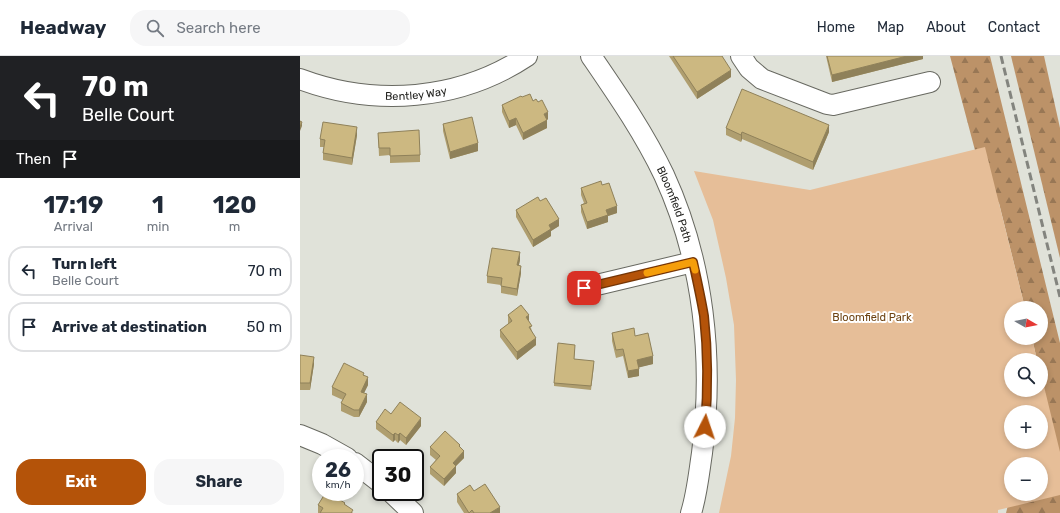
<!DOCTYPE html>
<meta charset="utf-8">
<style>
body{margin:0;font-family:Rubik,sans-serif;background:#f6f6f7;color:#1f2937;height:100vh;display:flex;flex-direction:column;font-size:15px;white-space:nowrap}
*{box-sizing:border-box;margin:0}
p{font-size:13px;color:#747a83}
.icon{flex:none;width:22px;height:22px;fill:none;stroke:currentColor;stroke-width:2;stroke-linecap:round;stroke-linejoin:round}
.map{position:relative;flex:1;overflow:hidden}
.panel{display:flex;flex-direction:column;background:#fff;width:300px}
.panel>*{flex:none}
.banner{background:#202124;color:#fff;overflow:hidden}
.needle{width:26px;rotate:99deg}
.fabs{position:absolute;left:704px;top:245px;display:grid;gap:8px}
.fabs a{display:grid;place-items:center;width:44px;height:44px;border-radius:50%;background:#fff;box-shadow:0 2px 6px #0003;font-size:20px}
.speed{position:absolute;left:12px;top:393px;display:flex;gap:8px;font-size:20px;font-weight:700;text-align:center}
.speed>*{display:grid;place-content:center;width:52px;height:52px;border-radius:50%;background:#fff;box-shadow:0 2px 6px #0003;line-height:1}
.speed small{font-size:10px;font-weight:400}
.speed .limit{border:2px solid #111;border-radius:6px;background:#fff;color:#111}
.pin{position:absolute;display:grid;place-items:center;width:34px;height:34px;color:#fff;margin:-17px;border-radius:8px;box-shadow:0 2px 6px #0006}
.me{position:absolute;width:44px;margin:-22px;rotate:4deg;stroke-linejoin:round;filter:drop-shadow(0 0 3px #0008)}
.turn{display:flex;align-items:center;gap:14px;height:84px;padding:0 16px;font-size:18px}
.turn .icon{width:52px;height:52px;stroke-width:2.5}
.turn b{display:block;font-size:28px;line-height:34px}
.then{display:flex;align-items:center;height:38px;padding:0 16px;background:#0003;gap:8px;font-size:15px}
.eta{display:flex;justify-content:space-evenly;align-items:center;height:68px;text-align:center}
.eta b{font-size:24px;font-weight:700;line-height:28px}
.button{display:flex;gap:8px;margin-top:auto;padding:8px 16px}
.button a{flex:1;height:46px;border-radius:16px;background:#b45309;color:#fff;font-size:16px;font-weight:700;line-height:46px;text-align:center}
.button a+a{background:#f6f6f7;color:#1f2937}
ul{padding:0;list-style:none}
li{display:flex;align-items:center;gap:12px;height:50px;margin:0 8px 6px;padding:0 8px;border:2px solid #e0e1e3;border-radius:16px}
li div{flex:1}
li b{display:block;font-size:15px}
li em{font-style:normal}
header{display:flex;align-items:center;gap:24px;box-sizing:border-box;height:56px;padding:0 20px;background:#fff;border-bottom:1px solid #e0e1e3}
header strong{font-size:19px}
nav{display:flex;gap:22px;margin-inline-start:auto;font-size:14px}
.search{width:280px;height:36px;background:#f6f6f7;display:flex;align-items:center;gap:10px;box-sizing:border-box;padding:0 14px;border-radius:16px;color:#747a83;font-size:15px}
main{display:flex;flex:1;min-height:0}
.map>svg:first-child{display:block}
</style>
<header>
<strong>Headway</strong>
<div class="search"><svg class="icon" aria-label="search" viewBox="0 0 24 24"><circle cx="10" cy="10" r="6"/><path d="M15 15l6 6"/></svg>Search here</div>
<nav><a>Home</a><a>Map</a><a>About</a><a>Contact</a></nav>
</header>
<main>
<section class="panel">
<div class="banner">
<div class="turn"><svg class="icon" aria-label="left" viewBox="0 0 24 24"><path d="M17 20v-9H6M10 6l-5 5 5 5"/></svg><div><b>70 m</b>Belle Court</div></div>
<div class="then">Then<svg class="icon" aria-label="arrive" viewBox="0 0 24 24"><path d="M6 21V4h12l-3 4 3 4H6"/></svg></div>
</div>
<div class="eta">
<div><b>17:19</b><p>Arrival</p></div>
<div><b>1</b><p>min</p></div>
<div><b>120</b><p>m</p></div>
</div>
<ul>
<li><svg class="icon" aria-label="left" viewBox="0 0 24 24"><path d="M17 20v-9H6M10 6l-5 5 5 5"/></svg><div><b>Turn left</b><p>Belle Court</p></div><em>70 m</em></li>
<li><svg class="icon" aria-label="arrive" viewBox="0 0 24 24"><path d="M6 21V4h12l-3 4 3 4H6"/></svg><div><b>Arrive at destination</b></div><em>50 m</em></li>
</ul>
<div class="button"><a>Exit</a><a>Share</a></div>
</section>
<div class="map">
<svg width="760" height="457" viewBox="0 0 760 457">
<defs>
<pattern id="forest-firs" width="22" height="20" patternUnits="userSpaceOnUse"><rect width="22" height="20" fill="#bc9268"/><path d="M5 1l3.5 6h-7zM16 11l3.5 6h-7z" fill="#987755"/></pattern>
</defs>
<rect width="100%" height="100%" fill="#e0e2d9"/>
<g fill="url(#forest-firs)">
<path d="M650,0h40l70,287v170h-54l5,-20 30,1v-134h-4l-5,-22h9v-30h-16l-26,-105 -14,-15z"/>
<path d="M711,0h33l16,72v130z"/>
</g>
<path fill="#e6be98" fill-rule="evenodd" d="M685,91l40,161h-14v30h21l5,22h-26v30h30v-16l19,78v43l-62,15v3h-279l12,-57 4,-38 1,-38 -2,-55 -8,-47 -13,-58 -19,-49 116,19zM711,356h30v30h-30zM711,408h30v30h-30z"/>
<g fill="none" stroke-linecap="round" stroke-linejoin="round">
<defs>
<g id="minor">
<path id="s1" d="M291,0c26,38 53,77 73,119 40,87 50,185 38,278 -3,20 -5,41 -11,60"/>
<path d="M441,0l8,12 13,11 65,25 6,1 97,-23"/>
<path id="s2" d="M0,23c75,28 159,22 227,-23"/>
<path d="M284,232l109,-26"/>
<path d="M0,379l22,9 25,14"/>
<path d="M55,407l26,20"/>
<path d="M91,436l22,21"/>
</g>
</defs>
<use href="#minor" stroke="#686961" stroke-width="22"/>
<use href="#minor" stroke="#fff" stroke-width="20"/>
<path stroke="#83847e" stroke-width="3" stroke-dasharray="8 4" stroke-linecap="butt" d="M701,0l59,241"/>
</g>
<g fill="#af9e6f">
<path d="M369,0h53l9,21 -34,22z"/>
<path d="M526,0h97v3l-91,23z"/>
<path d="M222,41l11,4 15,18 -1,1v8l-24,12 -7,-15 -7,3 -7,-16v-7z"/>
<path d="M143,68l35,27 -28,8 -7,-28z"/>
<path d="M426,72l103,4 -16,38 -71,-31 -1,3 -15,-7z"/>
<path d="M78,77l42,22v7l-30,1v-8l-11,1z"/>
<path d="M57,79l-5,30 -29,-5v-7l1,-6h-4v-8z"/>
<path d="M302,129l15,28 -9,3v6l-21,7 -6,-17v-7l3,-2 -3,-8v-7z"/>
<path d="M240,145l19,25 -8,5v5l-18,11 -17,-30v-7z"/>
<path d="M220,204l-1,5 2,8 -4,23 -16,-3v-8l-14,-2v-7z"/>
<path d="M208,259l21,6 7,24 -19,15 -17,-23v-7l8,-6z"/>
<path d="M312,277l23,3 18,28 -14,3v9l-11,2 -5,-22 -7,2 -4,-17z"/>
<path d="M275,293l-1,10 20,6 -3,25 -37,-4v-3z"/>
<path d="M0,299l14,9 -4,26h-10z"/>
<path d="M64,319l4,10 -4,8 3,9 -8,15h-5l-13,-6v-8l2,-3 -11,-5v-8z"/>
<path d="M91,358l30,12 -15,19 -6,-5 -2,3 -3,-3 -2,2 -17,-13v-7z"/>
<path d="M130,391l30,1 4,10 -8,8v7l-12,13 -14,-12v-7l6,-7 -6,-5z"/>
<path d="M174,435l26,22h-36l-7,-11v-8z"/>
<path d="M18,449h27l8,8h-35z"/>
</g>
<g fill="#8f815a">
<path d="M607,0h16v3l-91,23v-7z"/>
<path d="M431,14v7l-34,22v-7z"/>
<path d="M248,56v7l-4,2v-7z"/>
<path d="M216,62v7l-7,3v-7z"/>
<path d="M247,64v8l-24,12v-7z"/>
<path d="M2,66v4l-2,5v-4z"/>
<path d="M529,69v7l-16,38v-8z"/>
<path d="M57,71v8l-5,30v-7z"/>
<path d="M442,76v7l-1,3v-7z"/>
<path d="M178,87v8l-28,8v-7z"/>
<path d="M317,150v7l-9,3v6l-21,7v-7l19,-12z"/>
<path d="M259,163v7l-8,5v5l-18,11v-7l16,-15z"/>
<path d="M220,196v8l-3,12v-7z"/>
<path d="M221,210v7l-4,23v-7z"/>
<path d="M229,259v8l-3,-6z"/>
<path d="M236,282v7l-19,15v-8z"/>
<path d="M353,300v8l-16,4v-8z"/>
<path d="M14,301v7l-4,26v-7z"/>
<path d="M339,313v7l-11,2v-7z"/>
<path d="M68,321v8l-7,14v-7z"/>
<path d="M67,338v8l-8,15v-7z"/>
<path d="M121,362v8l-15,19v-7z"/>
<path d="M95,377v7l-2,2v-7z"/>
<path d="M100,377v7l-2,3v-8z"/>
<path d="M164,395v7l-8,8v7l-12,13v-7l9,-16z"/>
<path d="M200,451v6h-10z"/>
</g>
<g fill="#ccb881" stroke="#8f815a">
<path d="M373,0h49l9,14 -34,22z"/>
<path d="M527,0h80l-75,19z"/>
<path d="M442,33l87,36 -16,37 -71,-30 -1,3 -15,-7z"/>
<path d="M230,38l3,7 3,-2 2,3 4,-2 6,12 -4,2 3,6 -24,13 -7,-15 -7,3 -7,-16 19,-9 1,1z"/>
<path d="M172,61l6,26 -28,9 -7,-28z"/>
<path d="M0,65l2,1 -2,5z"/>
<path d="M23,66l34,5 -5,31 -29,-5 2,-13 -5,-1z"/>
<path d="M119,74l1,25 -30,1v-8h-11l-1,-15z"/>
<path d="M301,125l1,4 7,-2 8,23 -11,4 2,5 -21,7 -6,-17 6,-2 -6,-15z"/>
<path d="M238,141l2,4 6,-3 13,21 -10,6 2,4 -18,11 -17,-30 20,-12z"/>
<path d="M192,192l28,4 -3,13 4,1 -4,23 -16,-3 1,-8 -15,-2z"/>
<path d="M221,249l8,10 -3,2 6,9 -3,1 7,11 -19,14 -17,-22 12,-9 -4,-6z"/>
<path d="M334,272l1,8 13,-3 5,23 -16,4 2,9 -11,2 -5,-22 -7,1 -4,-17z"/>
<path d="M258,287l17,2 -1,14 20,2 -3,25 -37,-3z"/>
<path d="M0,299l14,2 -4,26h-10z"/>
<path d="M44,307l20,10 -1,2 5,2 -7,15 6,2 -8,16h-5l-13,-7 5,-9 -14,-7z"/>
<path d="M100,346l21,16 -15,20 -6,-5 -2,2 -3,-2 -2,2 -17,-13 9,-13 6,5z"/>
<path d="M145,375l15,14 -1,1 5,5 -11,12 3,3 -12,13 -14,-12 10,-11 -10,-9z"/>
<path d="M185,428l15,23 -10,6h-16l-2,-3 -3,3 -12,-19 13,-9 4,6z"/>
<path d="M26,436h1l18,11 -1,1 9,6 -2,3h-31l3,-5 -5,-3z"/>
</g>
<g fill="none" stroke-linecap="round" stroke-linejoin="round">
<defs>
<path id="route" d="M284,232l109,-26c4,18 8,36 11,54 4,37 4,75 1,111"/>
</defs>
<use href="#route" stroke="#753606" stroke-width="10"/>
<use href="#route" stroke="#b45309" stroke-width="7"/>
<path stroke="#f59e0b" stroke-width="7" d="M347,217l46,-11 2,8"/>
</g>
<g text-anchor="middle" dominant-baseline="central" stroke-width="4" stroke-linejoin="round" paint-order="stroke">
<g font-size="11" fill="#22221f" stroke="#fff">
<text stroke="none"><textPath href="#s2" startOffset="118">Bentley Way</textPath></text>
<text stroke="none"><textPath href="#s1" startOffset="171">Bloomfield Path</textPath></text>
</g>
<g font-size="11" fill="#6e4413" stroke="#fff">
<text x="572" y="261">Bloomfield Park</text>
</g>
</g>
</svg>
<div class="fabs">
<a><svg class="needle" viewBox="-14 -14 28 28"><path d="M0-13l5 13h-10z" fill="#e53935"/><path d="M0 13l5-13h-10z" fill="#747a83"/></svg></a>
<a><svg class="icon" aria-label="search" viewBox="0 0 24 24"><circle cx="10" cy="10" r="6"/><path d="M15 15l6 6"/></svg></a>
<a>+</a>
<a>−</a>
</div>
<div class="speed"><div>26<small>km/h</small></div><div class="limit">30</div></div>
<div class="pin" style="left:284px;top:232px;background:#d93025"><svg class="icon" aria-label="arrive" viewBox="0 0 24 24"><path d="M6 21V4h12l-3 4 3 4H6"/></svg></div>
<svg class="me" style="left:405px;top:371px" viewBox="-20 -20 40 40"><circle r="19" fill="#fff"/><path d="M0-13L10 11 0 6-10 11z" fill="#b45309"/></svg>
</div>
</main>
